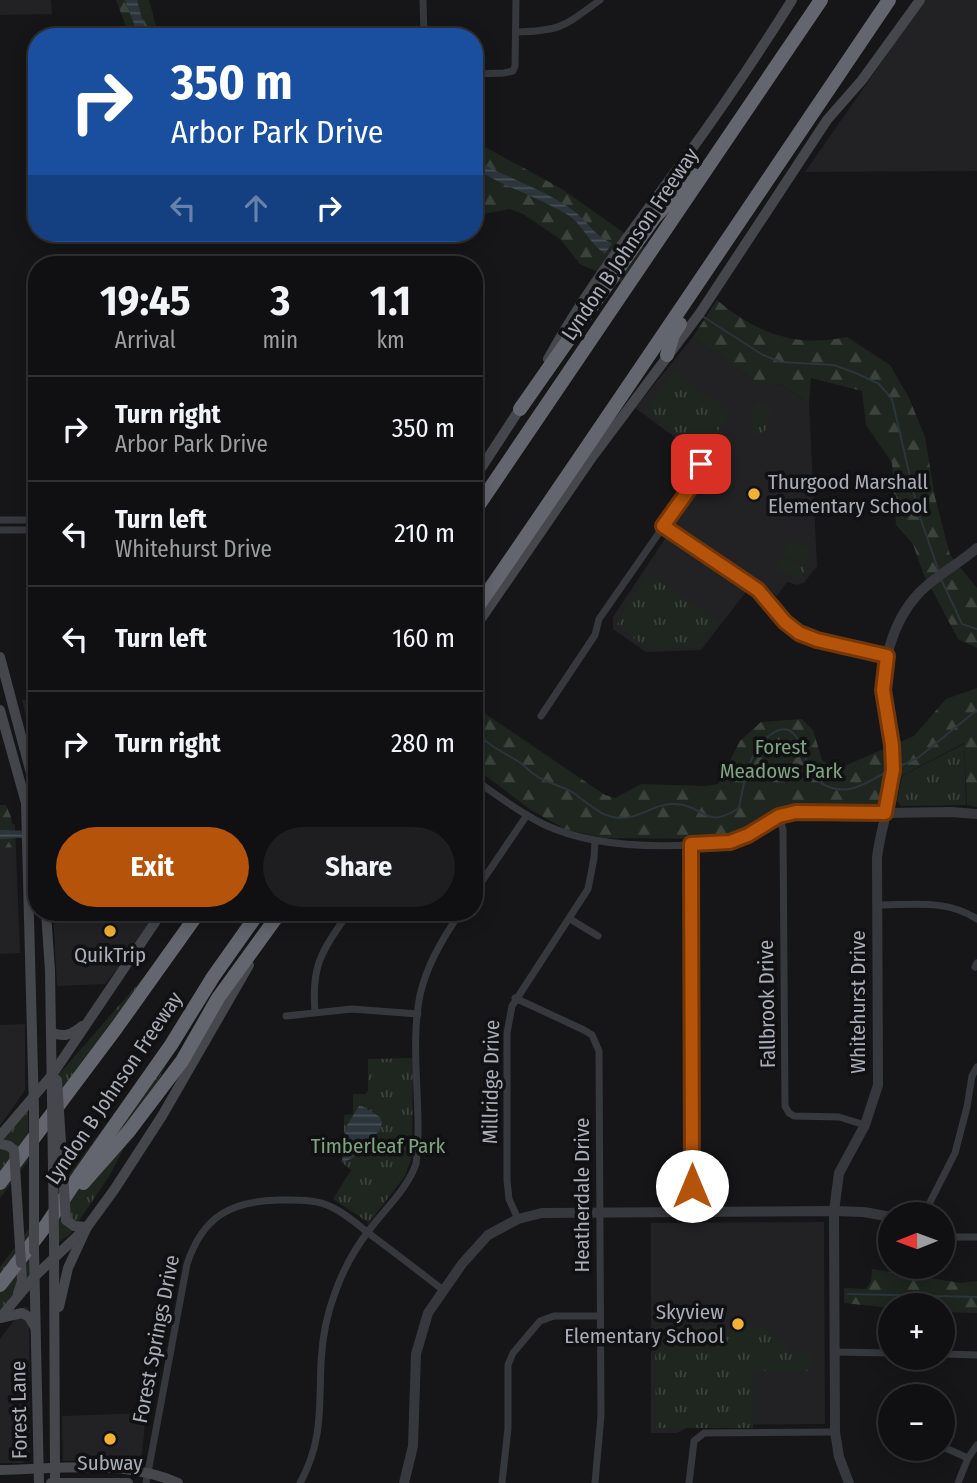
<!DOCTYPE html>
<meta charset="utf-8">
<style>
body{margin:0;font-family:"Fira Sans Condensed",sans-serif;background:#1e1e20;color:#f1f3f6;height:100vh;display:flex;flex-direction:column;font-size:26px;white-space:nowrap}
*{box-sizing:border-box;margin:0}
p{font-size:23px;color:#9c9d9f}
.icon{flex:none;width:38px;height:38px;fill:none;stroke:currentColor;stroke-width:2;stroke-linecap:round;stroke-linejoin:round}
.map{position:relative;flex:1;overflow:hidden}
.sheet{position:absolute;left:28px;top:256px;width:455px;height:665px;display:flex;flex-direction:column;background:#101012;border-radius:28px;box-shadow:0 4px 18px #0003,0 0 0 2px #303032}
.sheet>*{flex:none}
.hud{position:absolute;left:28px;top:28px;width:455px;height:214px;border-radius:28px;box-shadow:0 4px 18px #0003,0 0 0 2px #303032;background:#1a4fa0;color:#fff;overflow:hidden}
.needle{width:46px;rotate:269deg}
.fabs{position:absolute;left:878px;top:1202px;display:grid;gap:14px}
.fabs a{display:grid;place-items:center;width:77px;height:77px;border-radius:50%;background:#101012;box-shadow:0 4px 18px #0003,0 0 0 2px #303032;font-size:35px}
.pin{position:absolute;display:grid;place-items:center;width:60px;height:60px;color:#fff;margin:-30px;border-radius:14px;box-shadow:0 4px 10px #0006}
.me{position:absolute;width:77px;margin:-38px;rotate:0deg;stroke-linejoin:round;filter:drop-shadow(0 0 5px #0008)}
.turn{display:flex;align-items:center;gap:24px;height:147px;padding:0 28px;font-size:32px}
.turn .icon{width:91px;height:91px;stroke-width:2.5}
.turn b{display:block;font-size:49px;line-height:60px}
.lanes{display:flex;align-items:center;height:66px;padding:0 28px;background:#0003;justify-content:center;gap:35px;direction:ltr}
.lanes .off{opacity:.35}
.eta{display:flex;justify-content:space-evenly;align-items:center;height:119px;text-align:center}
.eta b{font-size:42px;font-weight:700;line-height:49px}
.primary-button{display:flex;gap:14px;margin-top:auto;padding:14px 28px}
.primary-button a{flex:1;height:80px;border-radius:42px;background:#b45309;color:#fff;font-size:28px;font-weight:700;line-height:80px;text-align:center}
.primary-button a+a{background:#1e1e20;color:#f1f3f6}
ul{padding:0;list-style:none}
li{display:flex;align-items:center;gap:21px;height:105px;padding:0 28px;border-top:2px solid #303032}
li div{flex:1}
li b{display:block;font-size:26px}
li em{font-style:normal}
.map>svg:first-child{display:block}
</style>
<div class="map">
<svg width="977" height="1483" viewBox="0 0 977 1483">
<defs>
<pattern id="grass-tufts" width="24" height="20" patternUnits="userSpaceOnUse" patternTransform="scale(1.75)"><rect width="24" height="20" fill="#1e261f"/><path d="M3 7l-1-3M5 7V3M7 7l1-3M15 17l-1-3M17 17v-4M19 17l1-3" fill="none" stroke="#3c433d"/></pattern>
<pattern id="forest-firs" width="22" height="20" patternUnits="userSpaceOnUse" patternTransform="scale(1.75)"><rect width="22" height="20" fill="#1e261f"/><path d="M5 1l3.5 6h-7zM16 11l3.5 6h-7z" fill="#3c433d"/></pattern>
<pattern id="water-rules" width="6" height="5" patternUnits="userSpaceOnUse" patternTransform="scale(1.75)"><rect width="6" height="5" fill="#2c353c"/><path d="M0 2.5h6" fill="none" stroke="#485056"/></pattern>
</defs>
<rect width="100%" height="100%" fill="#161618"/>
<g fill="#222225">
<path d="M0,0h51l1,14 -52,1z"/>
<path d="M925,0h52v171l-172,1z"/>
<path d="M693,337l69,49 19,-2 28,19 8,163 -13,17 -7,2 -10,-3 -10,14 -21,-17 -55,71 -55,2 -33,-23v-12l101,-152 1,-6 -3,-7 -4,-3h-17l-56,-41z"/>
<path d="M37,699v63l-15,-62z"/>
<path d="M15,824l5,129 -18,1 -2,-1v-128z"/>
<path d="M53,912h111l-59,72 -48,2z"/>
<path d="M25,1024v66l-25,36v-101z"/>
<path d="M824,1222l1,202 -133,1 -15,8h-26v-210z"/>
<path d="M25,1306l4,3 1,149 -8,5h-22v-124z"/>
<path d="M146,1413l-5,51 -23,-4 -55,1 -1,-45z"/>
</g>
<g fill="url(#grass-tufts)">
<path d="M673,372l58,40 -23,33h-16l-46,-34z"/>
<path d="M758,402l12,8 1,4 -4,2 -1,13 -3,4 -10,2 -3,-7 4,-11 -3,-5z"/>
<path d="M781,556l21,10 3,5 -3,6 -5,2 -12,-7 -8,-1 -1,-3z"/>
<path d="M647,573l71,49 -19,25 -51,2 -31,-24z"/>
<path d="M964,744l2,61 -65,1 -4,-5 5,-25z"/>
<path d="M201,912l-146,212 -2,-43z"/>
<path d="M199,1000l-89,175 -40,59 -12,9 -2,-51z"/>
<path d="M413,1058l-1,98 -7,20 -36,47 -36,-24 18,-29 -10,-8 3,-6v-41l9,-1v-20h12l3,-3v-32z"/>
<path d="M28,1105v56l-28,37v-55z"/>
<path d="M29,1229l2,48 -31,41v-51z"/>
<path d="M655,1326l108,1 23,19 2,7h23v18h-58v57h-97z"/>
</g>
<g fill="url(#forest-firs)">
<path d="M116,0h33l10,37h-29z"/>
<path d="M474,141l88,48 85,60 -24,35 -43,-20 -20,-25 -37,-25 -13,-5 -27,5 -9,-5z"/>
<path d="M717,300c39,33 79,48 130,37l43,28 19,33 16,39 10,60 15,58 27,33v60l-19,-9 -35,-66 -10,-29 -17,-19 -4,-62 -26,-38 -4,-34 -51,-13 -2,25 -28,-19 -19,2 -69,-49z"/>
<path d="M977,688v119l-10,-2 -3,-62 -80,42 -5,21 -93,4 -35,17 -30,12 -118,-1 -38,-9 -34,-19 -57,-43v-61l131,89 10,3 26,-14 64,2 13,-2 22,-43 21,-19 41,-3 11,11 9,30 10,6 10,1 72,-31 32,-37z"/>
<path d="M0,805h6l5,12 4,30 -15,1z"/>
<path d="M872,1269l89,14 16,-2v32l-34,-1v-6h-52v2l-47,-5v-15l22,1 5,-8z"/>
</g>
<path fill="#1e261f" d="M790,539l22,10 -8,16 -22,-11z"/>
<g fill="url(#water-rules)">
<path d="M125,0h12l10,37h-8z"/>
<path d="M474,159c30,18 69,30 97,50 15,10 24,28 41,34l-7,11c-16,-11 -22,-29 -37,-39 -30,-18 -64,-28 -94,-47z"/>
<path d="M0,830l37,1v10l-18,-3 -19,1z"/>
<path d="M359,1106h3l18,11 2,5 -2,9c-14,9 -19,27 -38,31l4,-35z"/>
</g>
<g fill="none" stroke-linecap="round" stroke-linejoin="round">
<g stroke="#2c353c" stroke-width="2">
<path d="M702,316l61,39 18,7 53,3 24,9 21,10 13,15 26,112 21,61"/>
<path d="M942,581l20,43 15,5"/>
<path d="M474,728c12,18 30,24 47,35 7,6 13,13 21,16 10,5 21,8 30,13 12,8 27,23 41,25 24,5 40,-14 62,-13 30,1 29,27 64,4 5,-26 9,-56 31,-73 29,-22 33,24 42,39 3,4 12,12 17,13 23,9 40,-7 60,-16"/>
<path d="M898,767l21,-10 58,-47"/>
<path d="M848,1294l129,3"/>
</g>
<g stroke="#37383d" stroke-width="7">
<path d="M423,0l1,37"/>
<path d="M516,32c46,-1 48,-6 84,-32"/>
<path d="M474,74l30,-1 9,-2 2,-5 1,-66"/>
<path d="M0,520h29l7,6 -7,4h-29"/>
<path d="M663,526l95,64 27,33 14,10 18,8 70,15"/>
<path d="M541,716l54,-81 4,-16 92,-132 7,-10 3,-12"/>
<path d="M474,779c22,16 45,33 69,45 54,26 129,24 187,18 18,-7 33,-19 50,-26 24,-9 78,-3 105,-3"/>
<path d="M779,816l4,14 2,276 4,7 5,3 45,1 26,8"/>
<path d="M691,844l2,368"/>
<path d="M474,893l53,-78"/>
<path d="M877,905c35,0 70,-6 100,14"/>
<path d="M570,919l28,17"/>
<path d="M975,967l2,-4"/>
<path d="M515,998l69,32 8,5 7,16 2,365 -6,67"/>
<path d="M315,1012c-4,-49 8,-62 34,-100"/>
<path d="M286,1016l66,-7 66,5"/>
<path d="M924,1214l31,-61 12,-46 5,-31 5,-9"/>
<path d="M518,1219l-9,-20 -2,-19v-147l5,-27 76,-117 6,-31 1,-17"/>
<path d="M943,1237h34"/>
<path d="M834,1352l57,1"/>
<path d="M943,1354l34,1"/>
<path d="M943,1447l25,11"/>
<path d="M146,1483l41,-219c16,-48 44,-63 92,-64 16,0 33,-1 48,5 18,7 33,22 48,33 23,17 46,35 68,52"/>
<path d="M300,1483c23,-42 19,-74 21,-120 1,-24 6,-50 15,-73 8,-22 20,-43 34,-61 16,-21 37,-40 46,-65 7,-56 -7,-114 4,-169 7,-31 23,-58 41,-83"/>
<path d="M502,1483l6,-55v-63l5,-12 27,-32 14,-5h46"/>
<path d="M689,1483l5,-42 10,-8 131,-1"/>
<path d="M958,1483l10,-25 9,-13"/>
</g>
<g stroke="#37383d" stroke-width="10">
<path d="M885,813l66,-1 26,2"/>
<path d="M404,1483l9,-37 3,-92 12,-41 34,-49 26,-29 30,-16 24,-6 292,-2 30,1 27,5"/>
<path d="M849,1483l-10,-26 -4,-25 -1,-221 5,-38 26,-48 13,-40 -1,-227c3,-30 16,-59 16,-90 1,-22 -6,-42 -9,-63 -4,-37 8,-83 34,-111 17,-18 41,-30 59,-46"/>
</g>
<g stroke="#45474d" stroke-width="10">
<path d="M548,359c38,-69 86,-131 133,-195 39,-53 76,-108 111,-164"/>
<path d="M474,479l49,-75"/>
<path d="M474,629l119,-173 107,-143 127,-193 35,-40 58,-80"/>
<path d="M0,657l37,139"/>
<path d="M0,710l26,93 8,307"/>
<path d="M46,912l4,59 2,128"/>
<path d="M51,1032c13,6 20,3 31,-6"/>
<path d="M0,1136l52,-61 110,-163"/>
<path d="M0,1144l9,2 5,4"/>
<path d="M54,1237l1,246"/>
<path d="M34,1251l5,232"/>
<path d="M18,1293l4,-12 -1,-18"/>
<path d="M59,1307l9,-39 19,-41 -13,-1 -8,-6"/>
<path d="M0,1318l35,-42 52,-49 27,-37 48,-74 87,-151"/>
<path d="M0,1318l22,-5 7,4 6,10"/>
<path d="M0,1470c58,-1 124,-11 178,13"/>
<path d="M51,1483h77"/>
</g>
<g stroke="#63666e" stroke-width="14">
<path d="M667,355l6,-20 7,-11"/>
<path d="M520,409l117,-167 18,-25 39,-42"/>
<path d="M474,512l347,-512"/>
<path d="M474,612c140,-203 277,-408 415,-612"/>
<path d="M0,1183l117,-156 82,-115"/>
<path d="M83,1183l46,-52 53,-70 36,-63 58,-80"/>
<path d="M0,1285l47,-61 34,-51 90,-128 42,-68 46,-65"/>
</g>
<g stroke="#45474d" stroke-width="10">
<path d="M57,1080l9,140"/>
<path d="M52,1099l2,138"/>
<path d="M14,1150l7,113"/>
<path d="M34,1251v-141"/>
</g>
</g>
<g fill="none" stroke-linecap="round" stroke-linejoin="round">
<defs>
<path id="route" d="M692,1186l-1,-342 39,-2 18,-7 31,-19 17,-4 89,1 8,-43 -1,-25 -9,-55 4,-34 -70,-16 -18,-7 -14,-11 -27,-32 -95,-64 35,-49 3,-13"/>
</defs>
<use href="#route" stroke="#753606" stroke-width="18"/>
<use href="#route" stroke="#b45309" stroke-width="12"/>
</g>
<g fill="#f2b134" stroke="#111113" stroke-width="2.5">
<circle cx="754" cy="494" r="7"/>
<circle cx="110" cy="931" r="7"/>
<circle cx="738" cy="1324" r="7"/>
<circle cx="110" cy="1439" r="7"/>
</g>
<g text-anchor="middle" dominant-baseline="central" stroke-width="7" stroke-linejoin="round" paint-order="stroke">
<g font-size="21" fill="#a8adb8" stroke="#111113">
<text transform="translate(630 244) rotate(-56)">Lyndon B Johnson Freeway</text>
<text transform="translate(858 1002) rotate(-90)">Whitehurst Drive</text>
<text transform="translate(767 1004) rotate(-91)">Fallbrook Drive</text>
<text transform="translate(491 1082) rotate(-89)">Millridge Drive</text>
<text transform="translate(114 1088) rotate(-56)">Lyndon B Johnson Freeway</text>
<text transform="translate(582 1195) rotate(-90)">Heatherdale Drive</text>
<text transform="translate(156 1339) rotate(-79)">Forest Springs Drive</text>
<text transform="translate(19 1410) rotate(-91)">Forest Lane</text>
</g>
<g font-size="21" fill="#a8adb8" stroke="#111113">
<text x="768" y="482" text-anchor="start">Thurgood Marshall<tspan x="768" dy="24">Elementary School</tspan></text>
<text x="110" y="955">QuikTrip</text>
<text x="724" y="1312" text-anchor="end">Skyview<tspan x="724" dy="24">Elementary School</tspan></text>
<text x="110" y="1463">Subway</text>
</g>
<g font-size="21" fill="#7fa381" stroke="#111113">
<text x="781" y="747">Forest<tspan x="781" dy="24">Meadows Park</tspan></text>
<text x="378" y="1146">Timberleaf Park</text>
</g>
</g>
</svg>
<div class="fabs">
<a><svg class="needle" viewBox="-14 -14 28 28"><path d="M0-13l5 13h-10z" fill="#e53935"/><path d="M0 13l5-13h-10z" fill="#9c9d9f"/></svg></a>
<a>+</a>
<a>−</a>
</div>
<div class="pin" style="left:701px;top:464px;background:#d93025"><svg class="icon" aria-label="arrive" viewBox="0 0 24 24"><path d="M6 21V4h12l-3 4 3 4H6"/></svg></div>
<svg class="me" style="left:692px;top:1186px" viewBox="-20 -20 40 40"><circle r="19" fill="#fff"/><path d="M0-13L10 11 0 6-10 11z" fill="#b45309"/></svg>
<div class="hud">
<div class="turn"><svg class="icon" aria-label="right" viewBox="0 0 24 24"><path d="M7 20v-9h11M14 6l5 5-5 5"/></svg><div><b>350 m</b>Arbor Park Drive</div></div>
<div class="lanes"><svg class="icon off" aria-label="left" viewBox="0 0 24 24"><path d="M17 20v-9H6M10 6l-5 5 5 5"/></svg><svg class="icon off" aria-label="ahead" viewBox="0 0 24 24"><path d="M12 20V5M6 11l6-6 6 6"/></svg><svg class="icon" aria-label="right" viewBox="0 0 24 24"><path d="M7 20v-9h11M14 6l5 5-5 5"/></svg></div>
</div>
<section class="sheet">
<div class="eta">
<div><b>19:45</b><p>Arrival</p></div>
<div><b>3</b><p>min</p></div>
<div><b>1.1</b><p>km</p></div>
</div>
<ul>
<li><svg class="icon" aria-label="right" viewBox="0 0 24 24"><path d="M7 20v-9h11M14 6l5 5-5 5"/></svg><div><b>Turn right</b><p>Arbor Park Drive</p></div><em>350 m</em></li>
<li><svg class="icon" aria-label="left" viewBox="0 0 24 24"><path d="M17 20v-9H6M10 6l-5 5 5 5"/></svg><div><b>Turn left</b><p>Whitehurst Drive</p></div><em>210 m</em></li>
<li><svg class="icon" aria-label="left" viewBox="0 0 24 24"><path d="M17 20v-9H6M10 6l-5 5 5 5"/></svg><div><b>Turn left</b></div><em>160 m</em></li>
<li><svg class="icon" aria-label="right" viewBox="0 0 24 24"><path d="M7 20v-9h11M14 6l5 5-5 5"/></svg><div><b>Turn right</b></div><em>280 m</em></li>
</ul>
<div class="primary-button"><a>Exit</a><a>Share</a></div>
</section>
</div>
